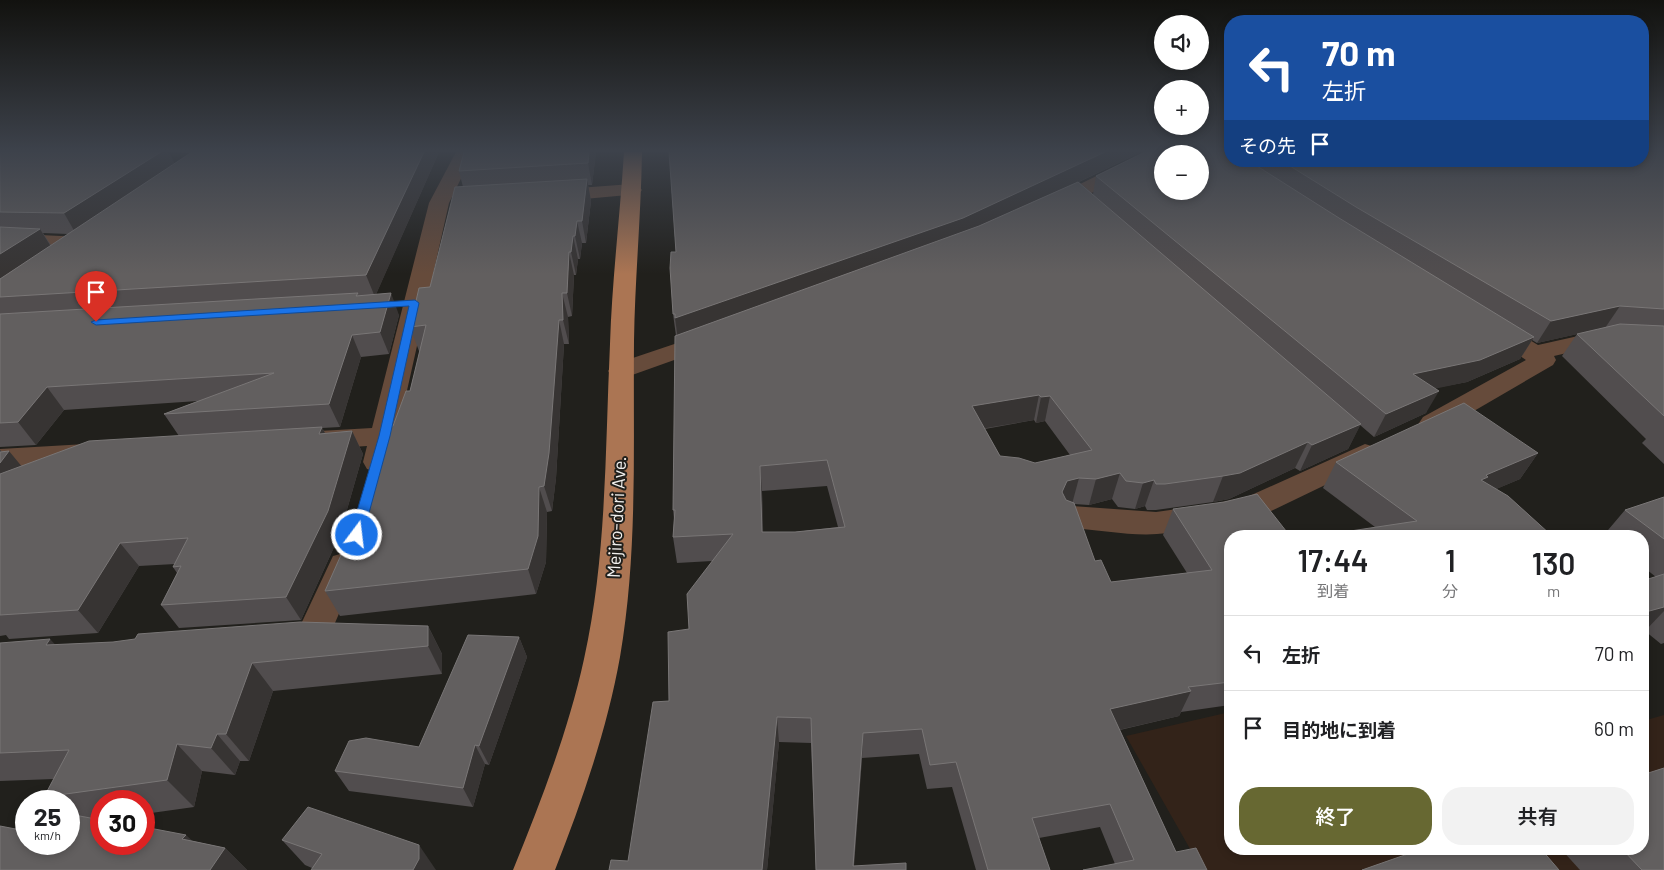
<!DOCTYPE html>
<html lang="ja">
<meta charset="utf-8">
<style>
body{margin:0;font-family:Barlow,"Noto Sans JP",sans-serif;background:#f2f2f2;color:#202124;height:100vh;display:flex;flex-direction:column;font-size:19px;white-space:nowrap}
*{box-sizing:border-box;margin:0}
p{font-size:16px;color:#757577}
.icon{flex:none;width:28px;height:28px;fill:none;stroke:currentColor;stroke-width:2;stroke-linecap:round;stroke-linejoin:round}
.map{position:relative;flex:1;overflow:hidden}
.drawer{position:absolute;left:1224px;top:530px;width:425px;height:325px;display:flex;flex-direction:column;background:#fff;border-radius:20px;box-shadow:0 2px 8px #0003}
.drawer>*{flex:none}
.banner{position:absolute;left:1224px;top:15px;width:425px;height:152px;border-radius:20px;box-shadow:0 2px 8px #0003;background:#1a4fa0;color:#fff;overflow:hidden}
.tools{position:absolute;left:1154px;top:15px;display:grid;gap:10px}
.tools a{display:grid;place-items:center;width:55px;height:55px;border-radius:50%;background:#fff;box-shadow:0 2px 8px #0003;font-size:25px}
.speed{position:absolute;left:15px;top:790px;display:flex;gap:10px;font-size:25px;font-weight:700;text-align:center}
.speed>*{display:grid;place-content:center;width:65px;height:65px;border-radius:50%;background:#fff;box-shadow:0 2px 8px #0003;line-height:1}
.speed small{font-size:12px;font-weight:400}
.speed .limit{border:8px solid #d22;background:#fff;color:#111}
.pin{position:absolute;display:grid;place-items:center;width:42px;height:42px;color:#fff;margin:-51px -21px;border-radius:50% 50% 50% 0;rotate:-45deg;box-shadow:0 0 5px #0007}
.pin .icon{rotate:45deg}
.me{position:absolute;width:55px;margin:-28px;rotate:15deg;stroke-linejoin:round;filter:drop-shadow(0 0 4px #0008)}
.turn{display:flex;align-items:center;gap:18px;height:105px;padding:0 15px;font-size:22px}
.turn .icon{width:65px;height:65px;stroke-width:2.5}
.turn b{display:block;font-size:35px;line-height:42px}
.then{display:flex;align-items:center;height:48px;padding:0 15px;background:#0003;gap:10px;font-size:19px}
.eta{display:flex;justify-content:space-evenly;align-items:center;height:85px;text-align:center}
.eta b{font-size:30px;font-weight:600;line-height:35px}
.cta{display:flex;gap:10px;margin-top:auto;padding:10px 15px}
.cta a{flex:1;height:58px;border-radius:20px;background:#676832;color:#fff;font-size:20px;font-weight:600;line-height:58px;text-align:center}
.cta a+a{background:#f2f2f2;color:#202124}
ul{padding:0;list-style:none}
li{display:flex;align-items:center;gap:15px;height:75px;padding:0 15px;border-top:1px solid #e0e0e0}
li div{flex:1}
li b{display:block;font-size:19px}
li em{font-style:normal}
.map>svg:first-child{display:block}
</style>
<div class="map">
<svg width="1664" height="870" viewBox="0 0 1664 870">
<rect width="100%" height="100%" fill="#21201c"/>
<path fill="#332319" d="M1230,712v137h412l1,-128 21,-6v155h-462l-76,-134z"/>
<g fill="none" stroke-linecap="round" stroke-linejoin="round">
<g fill="#664b3b" fill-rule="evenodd">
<path d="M456,152h18l-25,51 -58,259 -4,7 -10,3 -10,-3 -4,-7 4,-16 -48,3 -10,-2 -4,-7 4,-7 10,-2 53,-3 57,-225z"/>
<path d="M1146,152h24l-8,2v4l-103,51 -7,2 -7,-2 -3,-4 3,-4z"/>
<path d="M632,184l7,2 3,4 -3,4 -88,8 -7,-2 -3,-4 3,-4 7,-2z"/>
<path d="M0,233l81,4 7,2 4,4 -4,4 -7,2 -81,-4z"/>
<path d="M1494,321l8,2 36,22 67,-15 59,3v14l-59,-3 -51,12 2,4 -3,5 -110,64 -10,3 -10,-3 -4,-6 4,-6 103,-57 -40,-27 -4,-5 4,-5z"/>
<path d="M710,332l9,2 3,5 -3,5 -98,35 -9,-2 -4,-6 4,-6z"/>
<path d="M86,444l10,3 4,7 -4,7 -10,3 -86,5v-20z"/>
<path d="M1365,444l10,3 4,7 -4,7 -110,53c-35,10 -72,17 -108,20 -25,2 -59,-4 -85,-6l-11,-3 -4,-8 4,-8 11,-3 84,6 57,-8 34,-7z"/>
<path d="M344,553l11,3 5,9 -35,81c-16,6 -30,7 -46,1l-5,-10 5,-10 12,-4 11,-1 31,-66z"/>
</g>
<path fill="#ab7553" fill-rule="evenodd" d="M624,152h18c-1,63 -7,126 -8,189 -1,106 4,211 -14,316 -13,73 -38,144 -65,213h-42c28,-69 55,-138 71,-211 23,-103 21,-210 26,-315 2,-64 10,-128 14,-192z"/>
</g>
<g fill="#514d4e" fill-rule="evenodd">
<path d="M0,152l175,12 16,-11 -19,-1h267l-63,142 23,21 -10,39 -28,3 -21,70 -18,1 3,5 27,-2 11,23 -23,80 -39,86 -122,8 -18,-23 16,-32 -4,-6 2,-3 -36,2 -41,67 -89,6 -3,-4 -6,1v-186l21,16 158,-30 -15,-22 34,-13 -134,9 -28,35 -36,2zM43,233l25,1 -17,11z"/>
<path d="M464,152h132l-4,33h-4l3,16 -5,42h-4l-2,16h-2l-2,16h-2l-2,41 -4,1 1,27h-5l-8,134 -4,33 -5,1 -1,50 -10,32 -196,22 -15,-25 36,-81 32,-84 17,-35 10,-40h-1l-9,-24 20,-40 33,-100 -4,-16z"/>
<path d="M669,152h472l-62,30 14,12 3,-18 163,-8 2,-7h381l22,-9v312l-22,-21 4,-4 -84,-83 15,-22 -40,9 -5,-3 -12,19 -53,23 -32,6 -9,25 -52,24 -14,-12 -12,24 -48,22 -5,-3 -66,31 -16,3 -57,8h-9l-2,-4 -10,3 -17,-2 -6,-8 -23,6 -15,-1 21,57 16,21 76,-9 -24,-38 10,-26 57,27v169l-49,7 -2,4 -59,14 56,122 -61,12 -15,-37 -61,11 11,32h-74l-24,-83 -25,2 -8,-35 -57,4 -8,108 -38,4 -5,-127 -32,-1 -12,128h-158l19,-9 41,-160 20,-72 23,-68 -35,2 -4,-26 1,-18 -1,-9 3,-174 -3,-22 3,-62zM1034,420l2,3 9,-2 25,34 -35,8 -35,-7 -15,-27zM827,486l11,41 -43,5h-32l-1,-41z"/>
<path d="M1538,453l-18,26 -24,10 54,47 -175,-9 -52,-39 13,-26z"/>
<path d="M1664,497v146l-3,1 -16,-13h-3v-50l14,-4 -14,-11v-30h-39l22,-26z"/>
<path d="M428,626l14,28v20l-169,17 -24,70h-9l-5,14 -33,-4 -8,36 -50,7v-13h-43v19l92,21 32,7 22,22h-247l69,-26v-43h-20l-5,-4 10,-18 -54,2v-138l55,2z"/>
<path d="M519,637l8,20 -38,108 -4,-1 -12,43 -124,-16 -14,-20 84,-24z"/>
<path d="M282,840l154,30 -124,-2 -7,-3z"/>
<path d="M1561,849h81l22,21h-84z"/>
</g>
<g fill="#373433">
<path d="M161,152h8l8,16 -101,66 -12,-21z"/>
<path d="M424,152h15l-64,145 -9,-22z"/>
<path d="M589,152h7l-4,33 -4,-22z"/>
<path d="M1105,152h36l-180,86 -283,102 -3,-22z"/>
<path d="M587,179l4,22 -5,42 -4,-22z"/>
<path d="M577,221l5,22 -2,16 -5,-23z"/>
<path d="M40,229l13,21 -53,36v-32z"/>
<path d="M573,236l5,23 -2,16 -5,-23z"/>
<path d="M569,252l5,23 -2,41 -5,-23z"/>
<path d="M391,293l8,22 -10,39 -9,-22z"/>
<path d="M562,293l6,24 1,27 -6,-24z"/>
<path d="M1620,306l-15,22 -68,15 14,-22z"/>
<path d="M559,320l5,24 -8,134 -4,33 -8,-25z"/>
<path d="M352,335l9,22 -21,70 -11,-23z"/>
<path d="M1534,337l-14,22 -53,23 -66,14 12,-22z"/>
<path d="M47,387l17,23 -28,35 -18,-23z"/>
<path d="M1439,391l-13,22 -52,24 12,-23z"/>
<path d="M1039,395l-5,25 -66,11 4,-25z"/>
<path d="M1050,396l-5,25 -9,2 5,-26z"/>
<path d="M1361,424l-13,25 -48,22 12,-26z"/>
<path d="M322,427l11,23 -14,-16z"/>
<path d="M352,431l11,23 -23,80 -39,86 -15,-23z"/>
<path d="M1308,442l-13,26 -66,31 -16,3 10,-26z"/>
<path d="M0,450l5,6 4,-5 19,23 -28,17z"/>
<path d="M1538,453l-18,26 -47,20 8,-19 5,-5z"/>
<path d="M760,466l2,25 2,67 -2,-26z"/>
<path d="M1120,473l-8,26 -23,6 7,-26z"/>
<path d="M1079,478l-7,26 -11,3 1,-15 5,-11z"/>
<path d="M1154,480l-9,26 -10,3 8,-26z"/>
<path d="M539,487l8,25 -1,50 -10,32 -8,-25z"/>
<path d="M120,543l19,23 -41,67 -20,-23z"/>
<path d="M1664,607v4l-19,20h-3v-18z"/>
<path d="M428,626l14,28v20l-14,-28z"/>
<path d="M519,637l8,20 -38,108 -10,-19z"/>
<path d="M50,639l27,29 -31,-23z"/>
<path d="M252,663l21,28 -24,70 -23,-27z"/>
<path d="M1191,691l-12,25 -78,18 9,-25z"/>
<path d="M777,717l2,25 -12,128h-5z"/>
<path d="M863,733l-1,25 -9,112z"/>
<path d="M217,734l23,27 -5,14 -24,-27z"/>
<path d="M177,744l25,27 -8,36 -27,-27z"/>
<path d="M475,745l10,19 -12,43 -10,-19z"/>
<path d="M186,835l27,25 -31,-21z"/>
<path d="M419,845l17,25h-23z"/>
<path d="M225,848l22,22h-37z"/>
</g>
<g fill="#625f5f" stroke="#797676" fill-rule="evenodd">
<path d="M0,152h161l-97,61 -64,-1z"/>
<path d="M192,152h232l-58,123 -366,22v-18z"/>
<path d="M464,152h125l-1,11 -129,8z"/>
<path d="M669,152h436l-142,66 -288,100v-4h-2l-3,-46 1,-16h5z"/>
<path d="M1145,152h85v9h19l90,57 195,119 -54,23 -67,14 26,17 -53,23 -290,-238zM1162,154h38v37h-38z"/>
<path d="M1642,152h22v157l-44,-3 -69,15 -195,-114 -74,-46h360z"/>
<path d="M587,179l-5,42h-5l-2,15h-2l-2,16h-2l-2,41h-5l1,27h-4l-10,133 -5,33 -5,1 -1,49 -10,33 -203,22 36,-81 24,-83 8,-1 13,-35h4l16,-66 -16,2 9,-39 11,-1 25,-100z"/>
<path d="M1078,182l283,242 -49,21 -4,-3 -68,31 -17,3 -58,8h-9l-2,-4 -11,3 -17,-2 -6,-8 -24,6 -17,-1 -12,3 -5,11 4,8 8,3 21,58 6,-1 10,22 101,-12 -39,-61 51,-7 33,-8 33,42h-60v146l-42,5 3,4 -81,18 66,143 20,-4 11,22h-124l51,-10 -24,-56 -78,14 18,52h-62l-32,-108 -26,3 -8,-36 -59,4 -10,133 53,-3v7h-90l-5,-152 -34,-1 -15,153h-153l2,-10 17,1 25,-159 16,-1 -1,-69 21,-3 -2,-35 46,-60 -60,3 2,-27h-2l2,-174 304,-110zM1039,395l2,2 9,-1 42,54 -57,13 -16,-5 -19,-2 -28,-50zM827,460l18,67 -50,5h-33l-2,-66z"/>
<path d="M0,227l40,2 -40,25z"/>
<path d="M358,293l-2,3 35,-3 -11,39 -28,3 -23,69 -165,10 110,-41 -227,14 -29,35 -18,1v-109z"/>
<path d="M1620,324l44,2v90l-87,-82z"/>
<path d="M1464,403l74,50 -52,22 2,2 -7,3 27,16 43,39 -3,1h-231l100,-15 -81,-59z"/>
<path d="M322,427l-3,7 33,-3 -24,80 -42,86 -125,8 20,-39 -8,1 15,-29 -68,5 -42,67 -78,5v-141l89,-33z"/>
<path d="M9,451l-9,12v-11z"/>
<path d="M1664,497v42l-39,-29z"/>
<path d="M1664,574v33l-22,6v-32z"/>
<path d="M300,622l128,4v20l-176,17 -26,71h-9l-6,14 -34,-4 -10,36 -123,17 25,-47 -69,3v-110l50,-4 -4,6 67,-3 22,-3 3,-5z"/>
<path d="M468,635l51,2 -40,109 -4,-1 -12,43 -128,-17 14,-30 17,-3 53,9z"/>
<path d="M1664,768v102h-22l-20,-21h20v-74z"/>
<path d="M308,807l111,38v14l-6,11h-102l11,-16 -40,-14z"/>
<path d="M69,814l32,6v24h43v-17l42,8 -4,4 43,9 -15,22h-210v-44l26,5v13h43z"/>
<path d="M1422,849h119l18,21h-197z"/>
</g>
<linearGradient id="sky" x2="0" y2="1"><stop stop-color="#12120f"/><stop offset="0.55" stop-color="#3d424b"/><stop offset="1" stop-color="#3d424b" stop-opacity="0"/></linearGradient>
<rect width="1664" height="274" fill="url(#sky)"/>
<path fill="#1a73e8" stroke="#114b97" d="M415,300l4,3 -29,133 -27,99 -2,3h-9l-2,-3 29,-99 30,-130 -313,19 -5,-3 5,-2z"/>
<g text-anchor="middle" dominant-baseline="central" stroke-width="4" stroke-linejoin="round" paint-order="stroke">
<g font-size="18" fill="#f2f1ef" stroke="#21201c">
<text transform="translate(616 517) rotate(-87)">Mejiro-dori Ave.</text>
</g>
</g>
</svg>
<div class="tools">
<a><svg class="icon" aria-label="sound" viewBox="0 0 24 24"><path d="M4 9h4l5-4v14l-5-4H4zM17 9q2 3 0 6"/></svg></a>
<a>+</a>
<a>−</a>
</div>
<div class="speed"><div>25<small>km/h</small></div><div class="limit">30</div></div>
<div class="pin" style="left:96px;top:322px;background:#d93025"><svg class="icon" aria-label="arrive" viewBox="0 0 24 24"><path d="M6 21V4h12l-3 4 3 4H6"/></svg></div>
<svg class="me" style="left:357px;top:535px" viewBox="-20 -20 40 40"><circle r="17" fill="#1a73e8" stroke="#fff" stroke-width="3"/><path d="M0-11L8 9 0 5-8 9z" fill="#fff"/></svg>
<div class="banner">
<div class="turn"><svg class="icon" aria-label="left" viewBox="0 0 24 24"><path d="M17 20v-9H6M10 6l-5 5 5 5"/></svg><div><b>70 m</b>左折</div></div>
<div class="then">その先<svg class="icon" aria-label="arrive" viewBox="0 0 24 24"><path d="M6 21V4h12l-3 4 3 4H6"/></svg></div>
</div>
<section class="drawer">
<div class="eta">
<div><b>17:44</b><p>到着</p></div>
<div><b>1</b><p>分</p></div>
<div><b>130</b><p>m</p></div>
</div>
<ul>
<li><svg class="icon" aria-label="left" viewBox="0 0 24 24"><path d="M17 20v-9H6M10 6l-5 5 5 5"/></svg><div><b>左折</b></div><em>70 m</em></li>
<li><svg class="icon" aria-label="arrive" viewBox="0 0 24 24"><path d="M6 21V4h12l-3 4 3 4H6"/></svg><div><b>目的地に到着</b></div><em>60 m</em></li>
</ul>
<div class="cta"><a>終了</a><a>共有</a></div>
</section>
</div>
